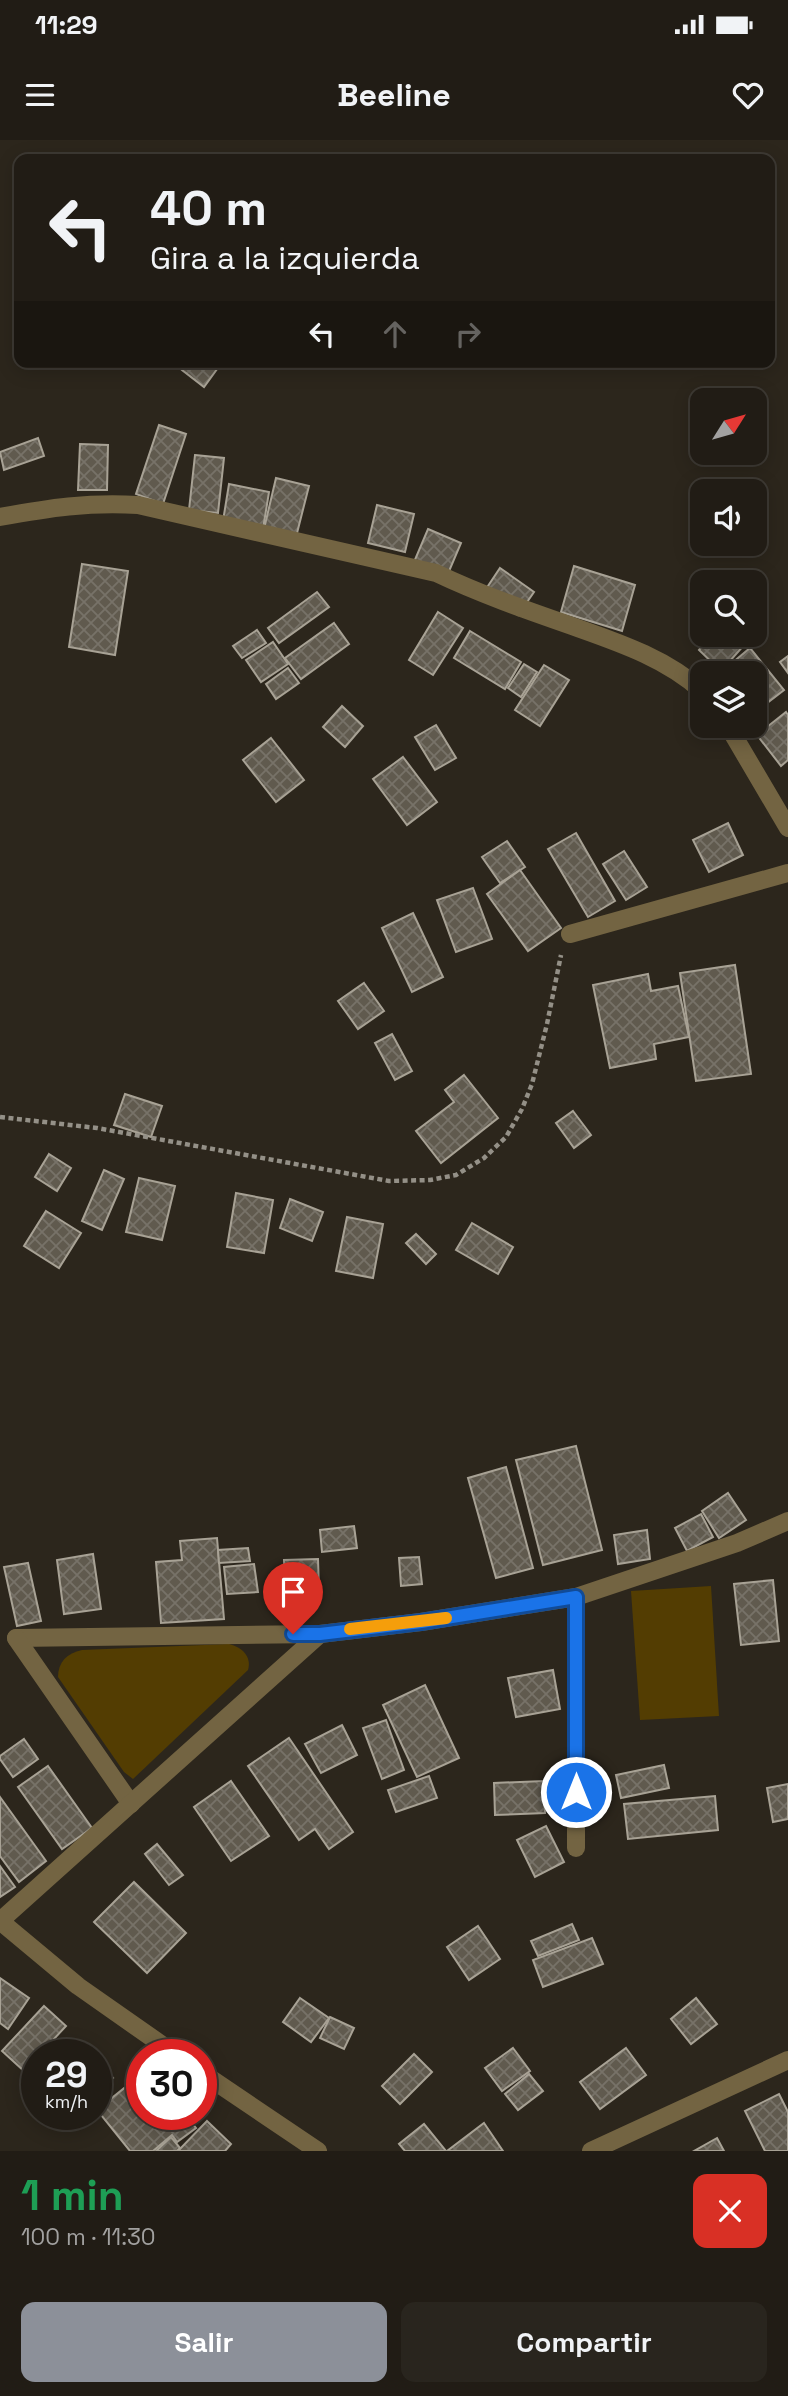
<!DOCTYPE html>
<html lang="es">
<meta charset="utf-8">
<style>
body{margin:0;font-family:"Space Grotesk",sans-serif;background:#29251e;color:#f1f3f6;height:100vh;display:flex;flex-direction:column;font-size:26px;white-space:nowrap}
*{box-sizing:border-box;margin:0}
p{font-size:23px;color:#a2a1a0}
.icon{flex:none;width:38px;height:38px;fill:none;stroke:currentColor;stroke-width:2;stroke-linecap:round;stroke-linejoin:round}
.map{position:relative;height:2011px;overflow:hidden}
.details{display:flex;flex-direction:column;background:#211c15;flex:1}
.details>*{flex:none}
.banner{position:absolute;left:14px;top:14px;width:761px;height:214px;border-radius:14px;box-shadow:0 4px 18px #0003,0 0 0 2px #3e3a34;background:#211c15;color:#f1f3f6;overflow:hidden}
.needle{width:46px;rotate:53deg}
.fabs{position:absolute;left:690px;top:248px;display:grid;gap:14px}
.fabs a{display:grid;place-items:center;width:77px;height:77px;border-radius:14px;background:#211c15;box-shadow:0 4px 18px #0003,0 0 0 2px #3e3a34;font-size:35px}
.speed{position:absolute;left:21px;top:1899px;display:flex;gap:14px;font-size:35px;font-weight:700;text-align:center}
.speed>*{display:grid;place-content:center;width:91px;height:91px;border-radius:50%;background:#211c15;box-shadow:0 4px 18px #0003,0 0 0 2px #3e3a34;line-height:1}
.speed small{font-size:18px;font-weight:400}
.speed .limit{border:10px solid #d22;background:#fff;color:#111}
.pin{position:absolute;display:grid;place-items:center;width:60px;height:60px;color:#fff;margin:-72px -30px;border-radius:50% 50% 50% 0;rotate:-45deg;box-shadow:0 0 7px #0007}
.pin .icon{rotate:45deg}
.me{position:absolute;width:77px;margin:-38px;rotate:0deg;stroke-linejoin:round;filter:drop-shadow(0 0 5px #0008)}
.turn{display:flex;align-items:center;gap:24px;height:147px;padding:0 21px;font-size:32px}
.turn .icon{width:91px;height:91px;stroke-width:2.5}
.turn b{display:block;font-size:49px;line-height:60px}
.lanes{display:flex;align-items:center;height:66px;padding:0 21px;background:#0003;justify-content:center;gap:35px;direction:ltr}
.lanes .off{opacity:.35}
.round{display:grid;place-items:center;flex:none;width:74px;height:74px;border-radius:14px;background:#29251e}
.summary{display:flex;align-items:center;justify-content:space-between;height:119px;padding:0 21px}
h1{font-size:42px;font-weight:600;line-height:52px;color:#1e9e55}
.button{display:flex;gap:14px;margin-top:auto;padding:14px 21px}
.button a{flex:1;height:80px;border-radius:14px;background:#8c9099;color:#fff;font-size:28px;font-weight:600;line-height:80px;text-align:center}
.button a+a{background:#29251e;color:#f1f3f6}
.status{display:flex;justify-content:space-between;align-items:center;height:49px;padding:0 35px;background:#211c15;direction:ltr}
.status svg{height:19px;fill:currentColor}
header{display:flex;justify-content:space-between;align-items:center;height:91px;padding:0 21px;background:#211c15;font-size:32px;font-weight:600}
.map>svg:first-child{display:block}
</style>
<div class="status"><b>11:29</b><svg viewBox="0 0 49 12"><path d="M0 12V9h3v3zM5 12V6h3v6zM10 12V3h3v9zM15 12V0h3v12zM26 1h20v11H26zM47 4h2v5h-2z"/></svg></div>
<header><svg class="icon" aria-label="menu" viewBox="0 0 24 24"><path d="M4 6h16M4 12h16M4 18h16"/></svg>Beeline<svg class="icon" aria-label="heart" viewBox="0 0 24 24"><path d="M12 20l-8-8c-3-5 5-10 8-4 3-6 11-1 8 4z"/></svg></header>
<div class="map">
<svg width="788" height="2011" viewBox="0 0 788 2011">
<defs>
<pattern id="building-cross-hatch" width="8" height="8" patternUnits="userSpaceOnUse" patternTransform="scale(1.75)"><rect width="8" height="8" fill="#605a4e"/><path d="M0 0l8 8M0 8l8-8" fill="none" stroke="#777268"/></pattern>
</defs>
<rect width="100%" height="100%" fill="#2c261c"/>
<g fill="#533d02">
<path d="M711,1446l8,130 -79,4 -9,-129z"/>
<path d="M229,1504c13,3 23,13 19,26l-115,109 -9,-7 -66,-95c0,-15 9,-24 24,-27z"/>
</g>
<g fill="url(#building-cross-hatch)" stroke="#a8a295" stroke-width="2">
<path d="M188,222h28l4,3 -16,22 -22,-17z"/>
<path d="M159,285l27,9 -23,70 -27,-10z"/>
<path d="M38,298l6,18 -40,14 -4,-18z"/>
<path d="M80,304l28,1 -1,45h-29z"/>
<path d="M195,315l29,3 -6,55 -29,-3z"/>
<path d="M276,338l33,8 -13,51 -32,-8z"/>
<path d="M229,344l40,8 -6,37 -40,-8z"/>
<path d="M377,365l37,9 -9,38 -37,-9z"/>
<path d="M428,389l33,14 -14,33 -33,-14z"/>
<path d="M82,424l46,7 -13,84 -46,-8z"/>
<path d="M574,426l61,19 -13,46 -61,-19z"/>
<path d="M500,428l34,24 -16,23 -34,-23z"/>
<path d="M317,452l12,15 -50,36 -11,-15z"/>
<path d="M438,472l25,16 -30,47 -24,-15z"/>
<path d="M334,483l15,21 -48,35 -16,-21z"/>
<path d="M257,490l9,13 -24,15 -9,-12z"/>
<path d="M470,491l51,31 -16,27 -51,-31z"/>
<path d="M712,495h24l9,9 -24,27 -22,-21z"/>
<path d="M273,502l15,22 -27,18 -15,-22z"/>
<path d="M750,508l34,42 -30,23v-39h-35z"/>
<path d="M788,516v17l-8,-11z"/>
<path d="M524,524l13,8 -16,25 -13,-9z"/>
<path d="M544,525l25,15 -29,46 -25,-16z"/>
<path d="M288,528l11,15 -23,16 -10,-15z"/>
<path d="M342,566l21,20 -18,21 -22,-20z"/>
<path d="M786,572l2,3v45l-7,6 -24,-31z"/>
<path d="M436,585l20,33 -21,12 -20,-33z"/>
<path d="M271,598l33,42 -28,22 -33,-42z"/>
<path d="M403,617l34,45 -30,23 -34,-46z"/>
<path d="M728,683l15,32 -34,17 -16,-32z"/>
<path d="M576,693l39,68 -27,16 -40,-68z"/>
<path d="M507,701l18,26 -25,16 -18,-26z"/>
<path d="M624,711l23,36 -21,13 -23,-36z"/>
<path d="M520,730l41,58 -33,23 -41,-57z"/>
<path d="M473,748l19,51 -36,13 -19,-52z"/>
<path d="M413,773l30,64 -31,15 -30,-64z"/>
<path d="M735,825l16,109 -55,7 -16,-108z"/>
<path d="M648,834l3,17 27,-5 11,51 -35,7 2,15 -46,9 -17,-83z"/>
<path d="M364,843l20,28 -26,18 -20,-28z"/>
<path d="M392,894l20,37 -17,9 -20,-37z"/>
<path d="M464,935l34,43 -57,45 -25,-32 38,-29 -9,-12z"/>
<path d="M125,954l37,12 -11,31 -37,-12z"/>
<path d="M573,971l18,24 -17,13 -18,-25z"/>
<path d="M49,1014l22,14 -14,23 -22,-14z"/>
<path d="M104,1030l20,9 -22,51 -20,-9z"/>
<path d="M139,1038l36,8 -13,54 -36,-8z"/>
<path d="M236,1053l37,7 -9,53 -37,-6z"/>
<path d="M290,1059l33,13 -11,29 -32,-13z"/>
<path d="M46,1071l35,22 -22,35 -35,-22z"/>
<path d="M347,1077l36,7 -10,54 -37,-7z"/>
<path d="M472,1083l41,24 -15,27 -42,-24z"/>
<path d="M416,1094l20,20 -10,10 -20,-21z"/>
<path d="M576,1306l26,104 -59,15 -27,-105z"/>
<path d="M506,1327l27,101 -37,10 -28,-100z"/>
<path d="M728,1353l18,27 -27,18 -17,-27z"/>
<path d="M701,1374l12,23 -26,14 -12,-23z"/>
<path d="M354,1386l3,22 -35,4 -2,-22z"/>
<path d="M647,1390l3,29 -32,5 -4,-29z"/>
<path d="M217,1398l7,81 -63,4 -5,-61 26,-2 -2,-19z"/>
<path d="M248,1408l2,13 -31,2 -1,-13z"/>
<path d="M93,1414l8,55 -37,5 -7,-54z"/>
<path d="M419,1417l3,27 -21,2 -2,-28z"/>
<path d="M318,1419l1,31 -34,1 -1,-31z"/>
<path d="M28,1423l13,58 -24,5 -13,-59z"/>
<path d="M254,1424l4,28 -31,2 -3,-27z"/>
<path d="M773,1440l6,61 -38,4 -7,-61z"/>
<path d="M553,1530l7,39 -44,8 -8,-39z"/>
<path d="M425,1545l34,73 -42,19 -34,-72z"/>
<path d="M386,1580l18,50 -22,9 -19,-51z"/>
<path d="M342,1585l15,30 -36,18 -16,-29z"/>
<path d="M289,1598l64,94 -24,17 -14,-20 -16,11 -51,-74z"/>
<path d="M24,1599l14,20 -25,18 -13,-18v-3z"/>
<path d="M664,1625l5,23 -48,10 -5,-23z"/>
<path d="M48,1626l44,62 -30,21 -44,-62z"/>
<path d="M429,1636l8,22 -41,14 -8,-22z"/>
<path d="M231,1641l38,55 -38,25 -37,-54z"/>
<path d="M544,1641l1,32 -50,2 -1,-32z"/>
<path d="M788,1644v35l-15,3 -6,-34z"/>
<path d="M715,1656l3,34 -90,9 -4,-35z"/>
<path d="M0,1657l46,64 -27,21 -19,-26z"/>
<path d="M546,1686l18,36 -29,15 -18,-37z"/>
<path d="M157,1704l26,31 -14,10 -24,-31z"/>
<path d="M0,1726l15,21 -15,10z"/>
<path d="M134,1742l52,51 -39,40 -53,-51z"/>
<path d="M572,1784l7,16 -41,16 -7,-15z"/>
<path d="M478,1786l22,33 -31,21 -22,-33z"/>
<path d="M592,1798l11,26 -60,23 -10,-27z"/>
<path d="M0,1838l29,20 -21,31 -8,-6z"/>
<path d="M300,1858l29,20 -18,24 -28,-20z"/>
<path d="M696,1858l21,26 -26,20 -20,-25z"/>
<path d="M44,1866l22,20 -26,28h-3v4l-13,13 -22,-20z"/>
<path d="M330,1877l24,11 -10,21 -24,-11z"/>
<path d="M513,1908l17,23 -28,20 -17,-23z"/>
<path d="M626,1908l20,27 -46,34 -20,-27z"/>
<path d="M414,1914l18,18 -32,32 -18,-18z"/>
<path d="M96,1919l17,19 -17,16z"/>
<path d="M529,1934l14,17 -25,19 -13,-16z"/>
<path d="M133,1941l9,11v22h43l11,14 -19,14 -5,-7 -19,16h-23l-33,-41z"/>
<path d="M779,1954l9,18v39h-23l-20,-40z"/>
<path d="M207,1981l24,23 -6,7h-47z"/>
<path d="M484,1983l19,28h-56z"/>
<path d="M424,1984l22,27h-41l-6,-7z"/>
<path d="M171,1997l9,11 -3,3h-21z"/>
<path d="M717,1998l7,13h-30z"/>
</g>
<g fill="none" stroke-linecap="round" stroke-linejoin="round">
<path stroke="#949087" stroke-width="4.5" stroke-dasharray="5 3.5" stroke-linecap="butt" d="M0,977l97,11 292,53 41,-1 26,-5 28,-17 22,-21 16,-28 10,-25 15,-60 14,-69"/>
<g stroke="#736442" stroke-width="18">
<path d="M0,377c49,-9 88,-15 138,-12l298,68c44,21 90,37 136,53 45,16 94,32 130,65"/>
<path d="M728,586l60,102"/>
<path d="M570,794l218,-61"/>
<path d="M16,1498l304,-4 101,-12 155,-25 161,-54 51,-22"/>
<path d="M16,1498l115,166"/>
<path d="M576,1708v-251"/>
<path d="M175,1914l-97,-68 -78,-65 320,-287"/>
<path d="M201,1932l117,79"/>
<path d="M591,2011l197,-91"/>
</g>
</g>
<g fill="none" stroke-linecap="round" stroke-linejoin="round">
<defs>
<path id="route" d="M293,1494h27l101,-12 155,-25v195"/>
</defs>
<use href="#route" stroke="#114b97" stroke-width="18"/>
<use href="#route" stroke="#1a73e8" stroke-width="12"/>
<path stroke="#f59e0b" stroke-width="12" d="M350,1489l96,-11"/>
</g>
</svg>
<div class="fabs">
<a><svg class="needle" viewBox="-14 -14 28 28"><path d="M0-13l5 13h-10z" fill="#e53935"/><path d="M0 13l5-13h-10z" fill="#a2a1a0"/></svg></a>
<a><svg class="icon" aria-label="sound" viewBox="0 0 24 24"><path d="M4 9h4l5-4v14l-5-4H4zM17 9q2 3 0 6"/></svg></a>
<a><svg class="icon" aria-label="search" viewBox="0 0 24 24"><circle cx="10" cy="10" r="6"/><path d="M15 15l6 6"/></svg></a>
<a><svg class="icon" aria-label="layers" viewBox="0 0 24 24"><path d="M12 4l9 5-9 5-9-5zM3 14l9 5 9-5"/></svg></a>
</div>
<div class="speed"><div>29<small>km/h</small></div><div class="limit">30</div></div>
<div class="pin" style="left:293px;top:1494px;background:#d93025"><svg class="icon" aria-label="arrive" viewBox="0 0 24 24"><path d="M6 21V4h12l-3 4 3 4H6"/></svg></div>
<svg class="me" style="left:576px;top:1652px" viewBox="-20 -20 40 40"><circle r="17" fill="#1a73e8" stroke="#fff" stroke-width="3"/><path d="M0-11L8 9 0 5-8 9z" fill="#fff"/></svg>
<div class="banner">
<div class="turn"><svg class="icon" aria-label="left" viewBox="0 0 24 24"><path d="M17 20v-9H6M10 6l-5 5 5 5"/></svg><div><b>40 m</b>Gira a la izquierda</div></div>
<div class="lanes"><svg class="icon" aria-label="left" viewBox="0 0 24 24"><path d="M17 20v-9H6M10 6l-5 5 5 5"/></svg><svg class="icon off" aria-label="ahead" viewBox="0 0 24 24"><path d="M12 20V5M6 11l6-6 6 6"/></svg><svg class="icon off" aria-label="right" viewBox="0 0 24 24"><path d="M7 20v-9h11M14 6l5 5-5 5"/></svg></div>
</div>
</div>
<section class="details">
<div class="summary"><div><h1>1 min</h1><p>100 m · 11:30</p></div><a class="round" style="background:#d93025;color:#fff"><svg class="icon" aria-label="close" viewBox="0 0 24 24"><path d="M6 6l12 12M18 6L6 18"/></svg></a></div>
<div class="button"><a>Salir</a><a>Compartir</a></div>
</section>
